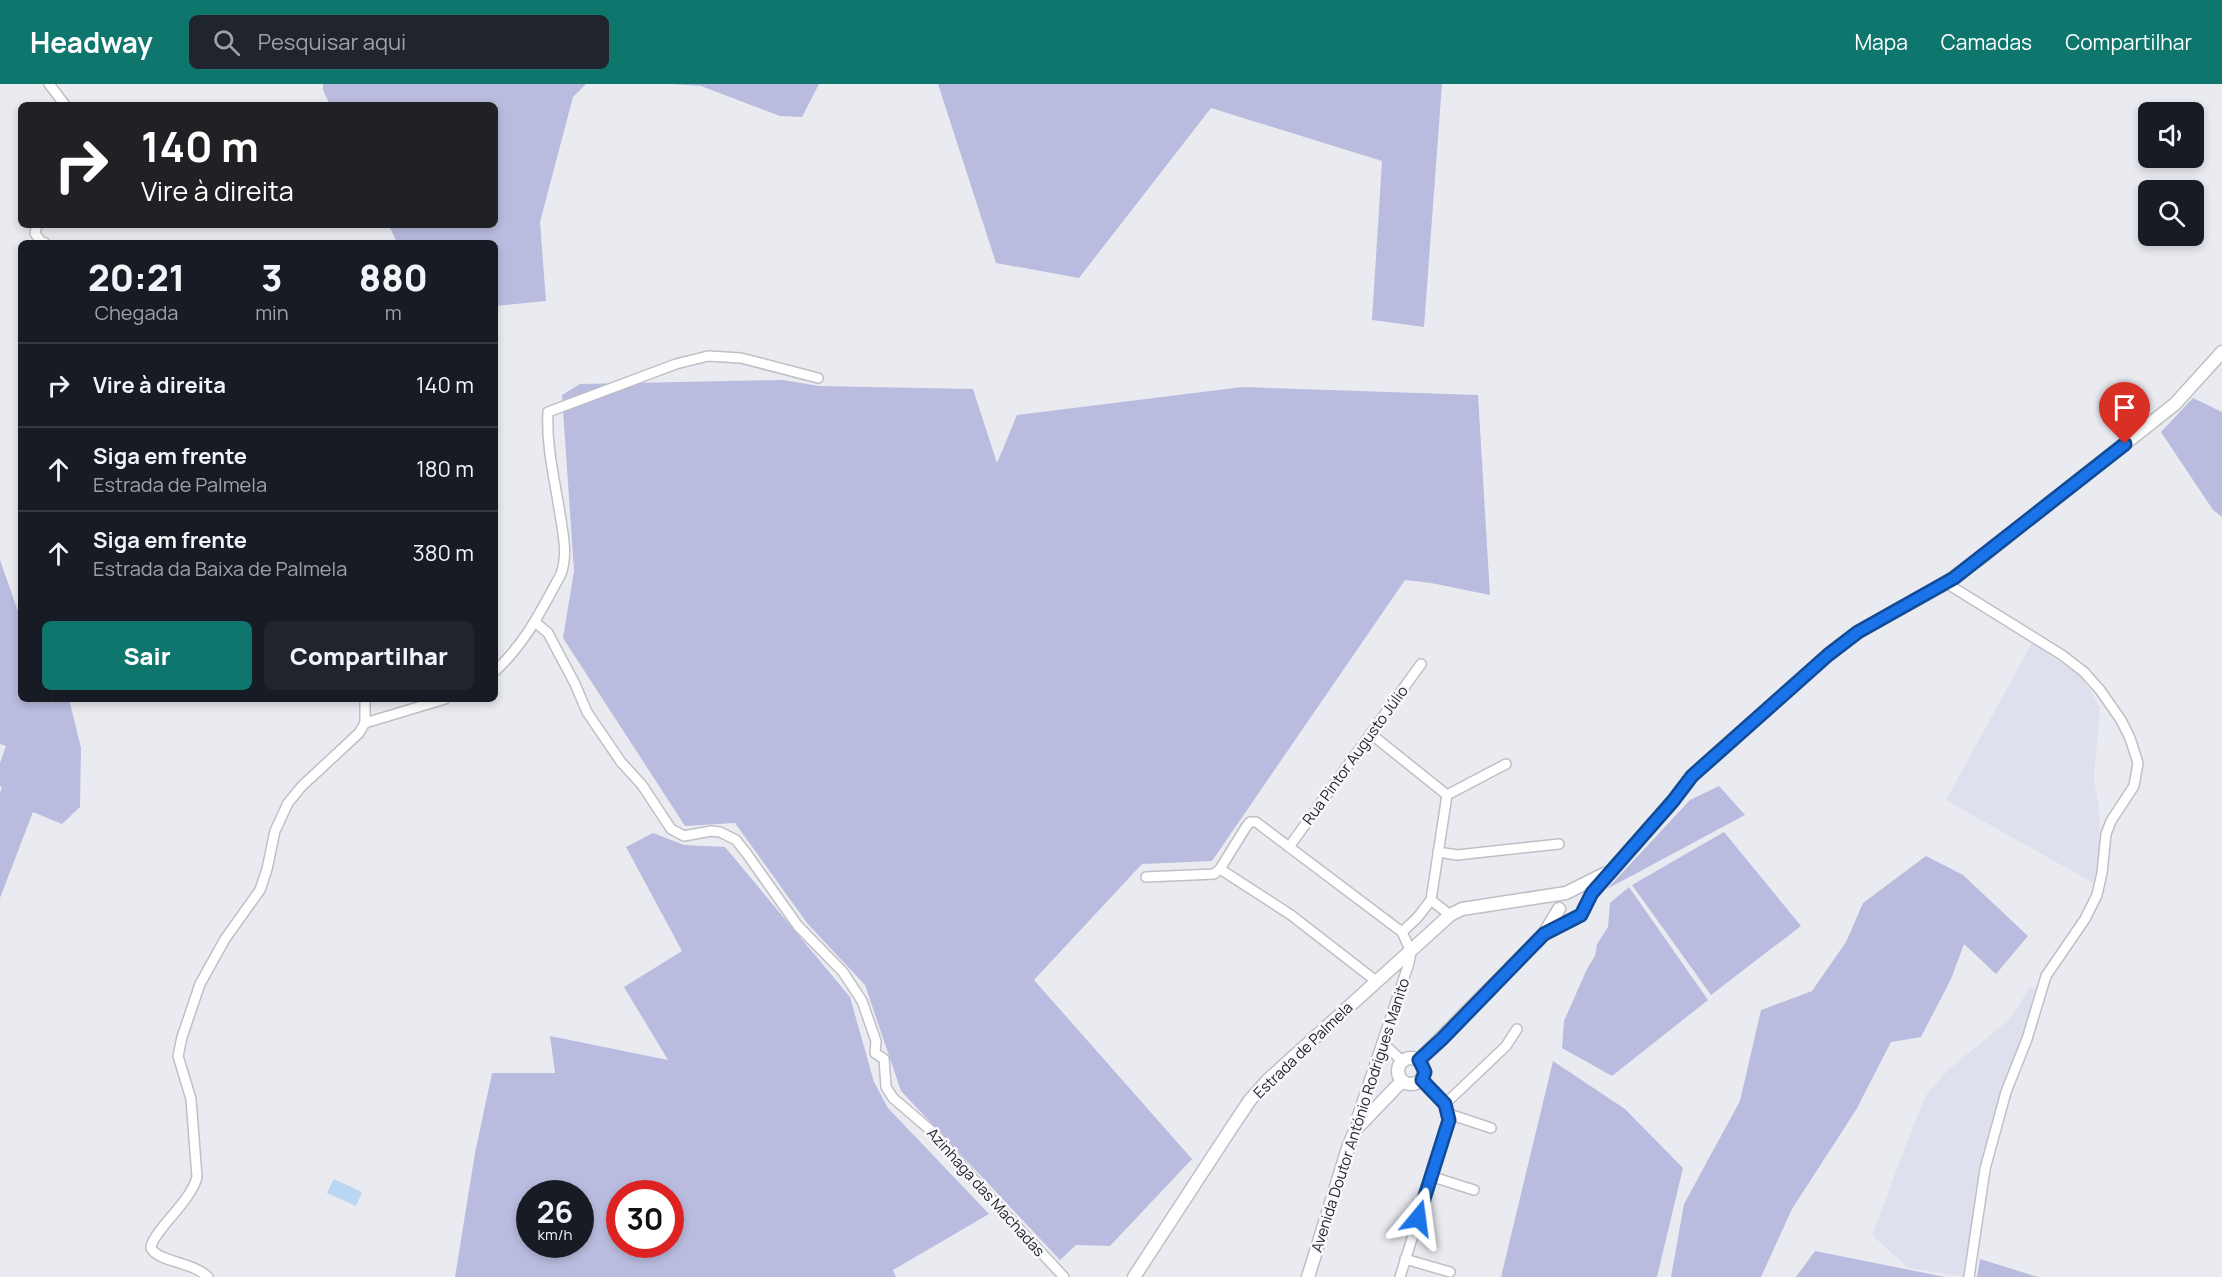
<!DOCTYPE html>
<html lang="pt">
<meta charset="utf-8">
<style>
body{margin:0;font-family:Manrope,sans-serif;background:#20242c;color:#f1f3f6;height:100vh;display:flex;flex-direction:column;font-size:22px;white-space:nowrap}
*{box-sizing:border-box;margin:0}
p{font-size:20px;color:#9ea1a6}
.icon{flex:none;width:33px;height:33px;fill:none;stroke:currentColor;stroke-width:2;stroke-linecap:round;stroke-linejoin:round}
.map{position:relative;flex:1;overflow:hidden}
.panel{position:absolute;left:18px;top:156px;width:480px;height:462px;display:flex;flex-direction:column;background:#171b24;border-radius:9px;box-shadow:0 3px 9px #0003}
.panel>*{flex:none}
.guide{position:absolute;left:18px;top:18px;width:480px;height:126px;border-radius:9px;box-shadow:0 3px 9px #0003;background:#202124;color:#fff;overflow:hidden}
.controls{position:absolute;left:2138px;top:18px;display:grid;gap:12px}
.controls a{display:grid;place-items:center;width:66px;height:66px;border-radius:9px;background:#171b24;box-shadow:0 3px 9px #0003;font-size:30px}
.speed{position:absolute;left:516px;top:1096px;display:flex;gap:12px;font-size:30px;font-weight:700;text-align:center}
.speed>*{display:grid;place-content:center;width:78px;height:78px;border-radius:50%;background:#171b24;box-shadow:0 3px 9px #0003;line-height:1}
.speed small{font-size:15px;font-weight:400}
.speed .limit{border:9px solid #d22;background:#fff;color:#111}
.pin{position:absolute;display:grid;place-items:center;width:51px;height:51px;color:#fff;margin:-62px -26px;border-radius:50% 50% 50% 0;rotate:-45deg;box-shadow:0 0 6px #0007}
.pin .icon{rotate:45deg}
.me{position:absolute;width:66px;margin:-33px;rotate:16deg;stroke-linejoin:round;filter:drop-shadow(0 0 4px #0008)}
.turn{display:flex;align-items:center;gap:21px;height:126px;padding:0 24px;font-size:27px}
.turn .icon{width:78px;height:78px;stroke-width:2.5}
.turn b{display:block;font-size:42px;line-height:51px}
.eta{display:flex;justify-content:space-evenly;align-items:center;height:102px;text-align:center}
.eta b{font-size:36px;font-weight:800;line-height:42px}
.button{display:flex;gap:12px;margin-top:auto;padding:12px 24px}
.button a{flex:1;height:69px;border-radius:9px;background:#0f766e;color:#fff;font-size:24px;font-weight:800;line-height:69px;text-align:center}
.button a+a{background:#20242c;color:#f1f3f6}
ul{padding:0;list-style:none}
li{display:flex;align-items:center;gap:18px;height:84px;padding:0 24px;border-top:2px solid #363941}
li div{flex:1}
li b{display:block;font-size:22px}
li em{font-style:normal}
header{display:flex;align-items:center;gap:36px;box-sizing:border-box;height:84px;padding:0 30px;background:#0f766e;color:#fff}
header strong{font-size:28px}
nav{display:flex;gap:33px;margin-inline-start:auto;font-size:21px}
.search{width:420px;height:54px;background:#20242c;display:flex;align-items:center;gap:15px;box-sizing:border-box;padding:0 21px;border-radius:9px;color:#9ea1a6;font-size:22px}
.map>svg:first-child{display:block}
</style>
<header>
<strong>Headway</strong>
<div class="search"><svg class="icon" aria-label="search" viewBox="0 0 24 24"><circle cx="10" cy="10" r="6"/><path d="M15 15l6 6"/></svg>Pesquisar aqui</div>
<nav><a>Mapa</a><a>Camadas</a><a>Compartilhar</a></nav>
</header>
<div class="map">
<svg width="2222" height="1193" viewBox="0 0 2222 1193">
<rect width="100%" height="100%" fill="#eaebf1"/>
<g fill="#dee0ed">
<path d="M2032,559l50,34 18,31 -6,71 5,28 1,40 -3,21 -4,15 -147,-83z"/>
<path d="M2030,903l9,5 -14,47 -29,75 -16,54 -16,109 -56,-9 -36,-33 42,-111 13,-30 22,-25 61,-50z"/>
</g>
<g fill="#babcdf" fill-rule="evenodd">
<path d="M323,0h263l-13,13 -33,125 6,79 -51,5v-63h-98l-8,-18h106v-120h-165l-7,-15z"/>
<path d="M671,0h148l-17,33 -22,-1 -79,-30z"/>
<path d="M938,0h504l-18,243 -52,-7 10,-159 -171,-53 -132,170 -83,-15z"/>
<path d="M783,296l36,6 154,3 24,74 20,-48 225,-28 236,8 12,200 -59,-12 -26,-3 -193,281 -70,3 -108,116 158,179 -82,87 -34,-1 -16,15 -159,-169 -36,-106 -58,-62 -72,-100 -50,3 -122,-188 11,-67 -12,-176 18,-11z"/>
<path d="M2193,314l29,14v105l-9,-7 -52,-78z"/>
<path d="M0,476l21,60v79h28l2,4 7,-4h11l12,49 -1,59 -18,17 -29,-12 -33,86v-106l2,-4 -2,-2v-23l6,-17 -6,-2z"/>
<path d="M1719,702l26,29 -138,74 83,-89z"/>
<path d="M1724,748l77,94 -90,69 -79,-110z"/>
<path d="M653,749l31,12 41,2 125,150 24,85 14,26 101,106 -96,56 3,7h-441l20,-124 17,-80h63l-5,-37 118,24 -44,-73 58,-36 -56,-104zM530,1110h50v51h-50zM620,1110h50v51h-50z"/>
<path d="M1926,772l37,19 65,61 -32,38 -32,-30 -13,35 -30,58 -30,5 -35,68 -64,99 -31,68h-90l13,-73 56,-103 21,-91 51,-19 34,-49 17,-39z"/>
<path d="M1629,803l79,113 -96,76 -50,-28 2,-27 23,-52 8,-13 2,-12 11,-17 2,-24z"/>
<path d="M1553,977l72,48 58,59 -26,109h-156z"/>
<path d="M1815,1167l130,26h-149z"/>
<path d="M1980,1175l58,18h-61z"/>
</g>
<path fill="#bad6f3" d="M334,1095l28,13 -6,14 -29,-13z"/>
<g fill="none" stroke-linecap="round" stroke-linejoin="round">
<defs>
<g id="minor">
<path d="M49,0l16,21"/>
<path d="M37,141l-2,8 5,8 5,2"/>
<path d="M1946,499l116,72 22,17 16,18 21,30 9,18 8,25 -4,23 -23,35 -5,13 -4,39 -5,22 -12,24 -39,57 -19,63 -21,53 -21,77 -16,108"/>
<path d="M535,538l13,11 27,51 12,28 34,50 21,23 29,44 13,7 27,-5 9,1 16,8 11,14 51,72 45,46 19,29 14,40 -1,12 9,6 2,28 7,11 42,36 48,56 81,87"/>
<path d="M495,587c30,-27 47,-62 66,-97 7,-20 2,-40 -1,-60 -5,-33 -14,-68 -12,-102l128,-48 32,-8 33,2 77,20"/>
<path d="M365,639l80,-24"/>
<path d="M1371,650l76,61"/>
<path d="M1289,763l132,-183"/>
<path d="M1438,768l19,3 102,-11"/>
<path d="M1220,785l71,46 85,66"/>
<path d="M1146,793l68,-3 6,-5 26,-42 4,-5h6l146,110"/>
<path d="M1431,816l16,-105 59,-31"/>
<path d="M1383,959l19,18"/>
<path d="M1445,1020l61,-58 11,-17"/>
<path d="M1449,1030l42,14"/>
<path d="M1356,1045l1,-12 52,-154 2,-11 -9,-20 15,-14 14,-18 19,15"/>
<path d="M1430,1092l44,14"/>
<path d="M1405,1175l45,13"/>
<path d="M208,1193c-17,-16 -50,-15 -57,-29 0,-15 40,-46 46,-71l-6,-78 -13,-43 4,-19 18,-53 25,-45 35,-49 7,-21 8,-38 13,-28 14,-17 57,-53 6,-10v-24"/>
<path d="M1400,1193l49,-157 -4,-16 -23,-24"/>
</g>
<g id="tertiary">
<path d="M1544,850l37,-19 11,-22 81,-92 19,-25 136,-121 30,-23 88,-49 33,-24 196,-155 47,-52"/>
<circle cx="1411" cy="987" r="13"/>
<path d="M1419,976l125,-126 15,-25"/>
<path d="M1134,1193l96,-147 20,-30 18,-20 182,-165 12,-6 104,-16 38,-19"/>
<path d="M1308,1193l41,-132 7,-16 46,-48"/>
</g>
</defs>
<use href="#minor" stroke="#bfc0c6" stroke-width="12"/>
<use href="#tertiary" stroke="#bfc0c6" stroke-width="15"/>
<use href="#minor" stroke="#fff" stroke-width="9"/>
<use href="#tertiary" stroke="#fff" stroke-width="12"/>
</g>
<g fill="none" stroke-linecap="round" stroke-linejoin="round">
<defs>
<path id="route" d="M1418,1134l31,-98 -4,-16 -23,-24 3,-8 -6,-12 23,-21 102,-105 37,-19 11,-22 81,-92 19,-25 136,-121 30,-23 96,-54 171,-134"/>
</defs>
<use href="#route" stroke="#114b97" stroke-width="15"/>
<use href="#route" stroke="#1a73e8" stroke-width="10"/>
</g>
<g text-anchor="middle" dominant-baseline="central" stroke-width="5" stroke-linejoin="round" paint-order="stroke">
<g font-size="15" fill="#262628" stroke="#f8f8fe">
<text transform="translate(1355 671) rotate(-54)">Rua Pintor Augusto Júlio</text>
<text transform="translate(1303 966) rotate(-44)">Estrada de Palmela</text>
<text transform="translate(1360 1031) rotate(-72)">Avenida Doutor António Rodrigues Manito</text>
<text transform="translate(986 1108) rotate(48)">Azinhaga das Machadas</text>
</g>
</g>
</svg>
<div class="controls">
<a><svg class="icon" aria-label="sound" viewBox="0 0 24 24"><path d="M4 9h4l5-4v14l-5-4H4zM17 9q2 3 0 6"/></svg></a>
<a><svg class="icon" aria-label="search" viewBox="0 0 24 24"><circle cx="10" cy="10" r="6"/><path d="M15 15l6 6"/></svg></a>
</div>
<div class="speed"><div>26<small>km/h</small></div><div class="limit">30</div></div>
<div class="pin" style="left:2125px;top:360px;background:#d93025"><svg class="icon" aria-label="arrive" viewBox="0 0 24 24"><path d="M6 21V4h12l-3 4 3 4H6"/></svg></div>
<svg class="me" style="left:1418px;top:1134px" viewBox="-20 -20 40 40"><path d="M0-17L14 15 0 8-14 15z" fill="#1a73e8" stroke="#fff" stroke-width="4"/></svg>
<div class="guide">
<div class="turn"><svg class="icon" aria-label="right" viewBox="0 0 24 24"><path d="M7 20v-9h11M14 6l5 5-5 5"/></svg><div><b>140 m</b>Vire à direita</div></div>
</div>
<section class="panel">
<div class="eta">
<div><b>20:21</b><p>Chegada</p></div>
<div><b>3</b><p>min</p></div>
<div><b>880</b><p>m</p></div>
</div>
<ul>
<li><svg class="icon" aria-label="right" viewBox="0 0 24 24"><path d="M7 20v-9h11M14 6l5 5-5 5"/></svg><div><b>Vire à direita</b></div><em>140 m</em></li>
<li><svg class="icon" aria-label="ahead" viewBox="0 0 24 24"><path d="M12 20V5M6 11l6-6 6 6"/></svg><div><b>Siga em frente</b><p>Estrada de Palmela</p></div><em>180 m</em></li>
<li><svg class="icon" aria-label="ahead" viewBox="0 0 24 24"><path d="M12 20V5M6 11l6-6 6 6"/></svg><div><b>Siga em frente</b><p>Estrada da Baixa de Palmela</p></div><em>380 m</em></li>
</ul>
<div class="button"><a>Sair</a><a>Compartilhar</a></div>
</section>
</div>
